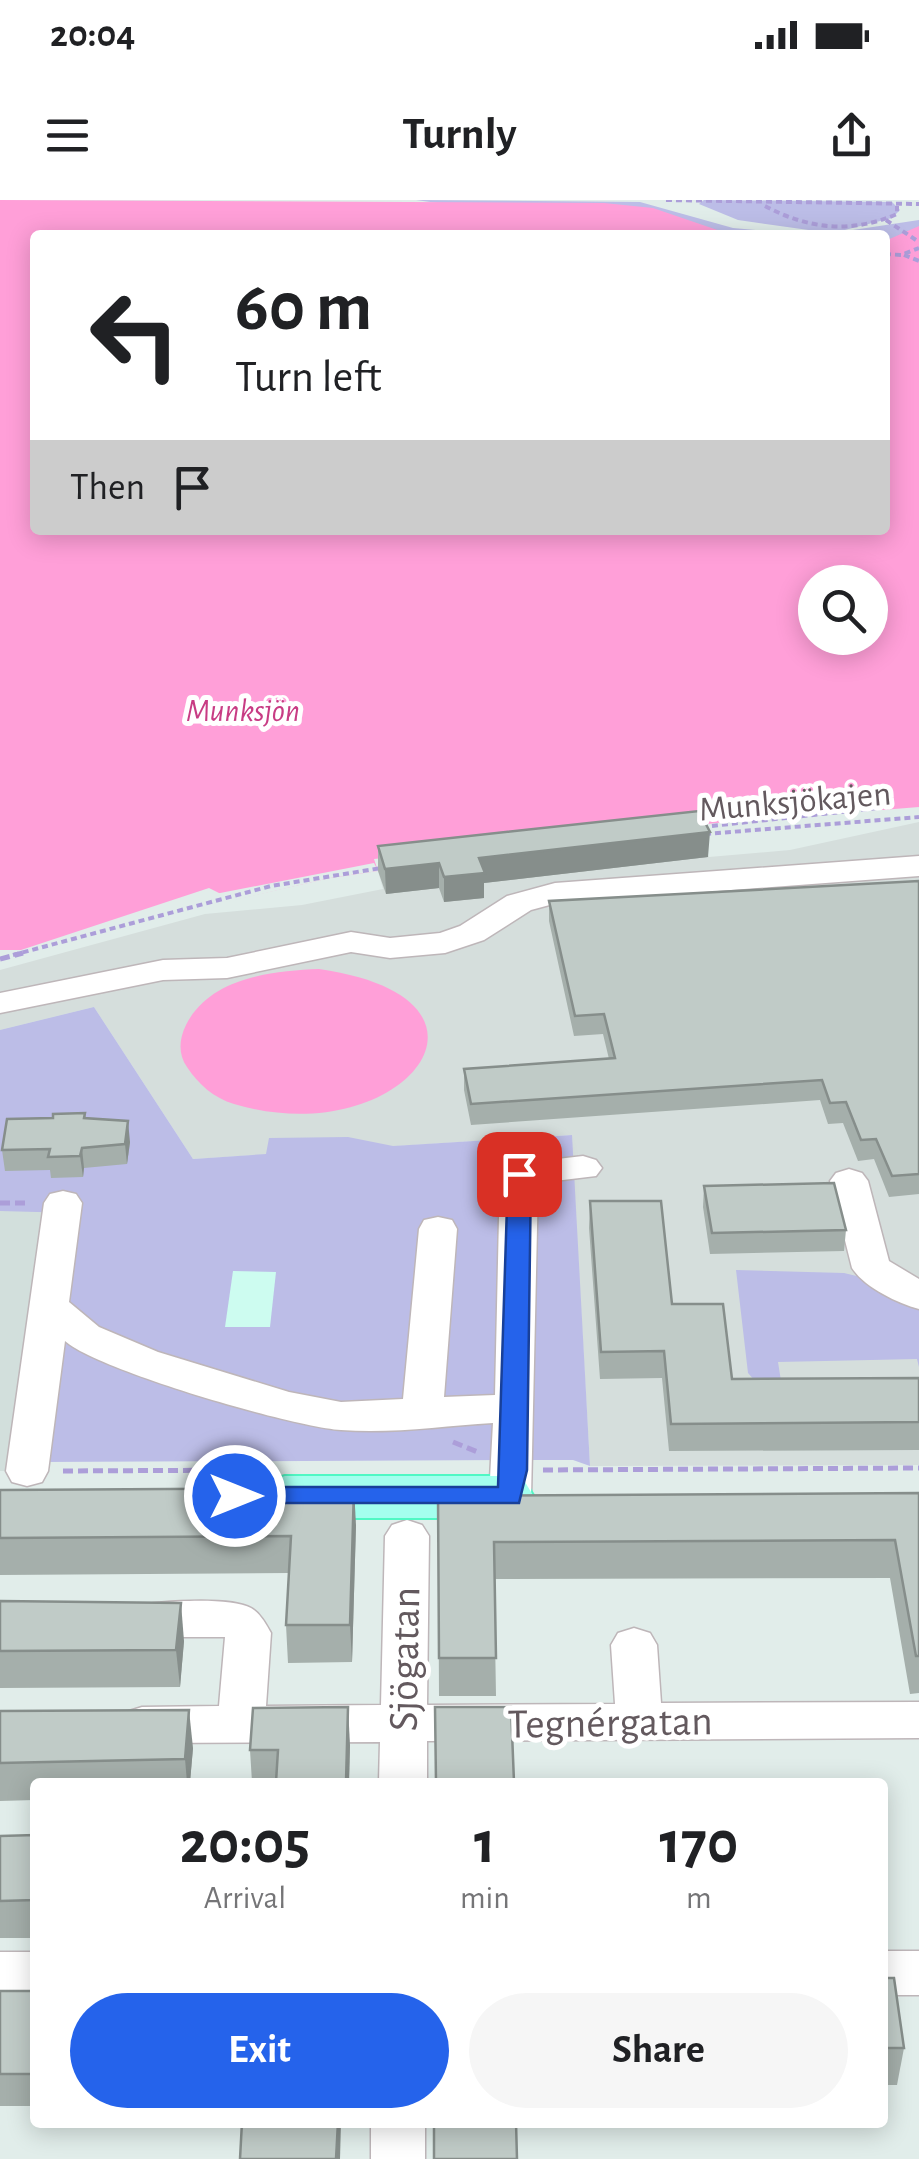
<!DOCTYPE html>
<meta charset="utf-8">
<style>
body{margin:0;font-family:"Alegreya Sans",sans-serif;background:#f6f6f6;color:#202124;height:100vh;display:flex;flex-direction:column;font-size:38px;white-space:nowrap}
*{box-sizing:border-box;margin:0}
p{font-size:32px;color:#757577}
.icon{flex:none;width:55px;height:55px;fill:none;stroke:currentColor;stroke-width:2;stroke-linecap:round;stroke-linejoin:round}
.map{position:relative;flex:1;overflow:hidden}
.details{position:absolute;left:30px;top:1578px;width:858px;height:350px;display:flex;flex-direction:column;background:#fff;border-radius:10px;box-shadow:0 5px 25px #0003}
.details>*{flex:none}
.banner{position:absolute;left:30px;top:30px;width:860px;height:305px;border-radius:10px;box-shadow:0 5px 25px #0003;background:#fff;color:#202124;overflow:hidden}
.tools{position:absolute;left:798px;top:365px;display:grid;gap:20px}
.tools a{display:grid;place-items:center;width:90px;height:90px;border-radius:50%;background:#fff;box-shadow:0 5px 25px #0003;font-size:50px}
.pin{position:absolute;display:grid;place-items:center;width:85px;height:85px;color:#fff;margin:-42px;border-radius:20px;box-shadow:0 5px 15px #0006}
.me{position:absolute;width:110px;margin:-55px;rotate:90deg;stroke-linejoin:round;filter:drop-shadow(0 0 8px #0008)}
.turn{display:flex;align-items:center;gap:35px;height:210px;padding:0 40px;font-size:45px}
.turn .icon{width:130px;height:130px;stroke-width:2.5}
.turn b{display:block;font-size:70px;line-height:85px}
.then{display:flex;align-items:center;height:95px;padding:0 40px;background:#0003;gap:20px;font-size:38px}
.eta{display:flex;justify-content:space-evenly;align-items:center;height:170px;text-align:center}
.eta b{font-size:60px;font-weight:600;line-height:70px}
.cta{display:flex;gap:20px;margin-top:auto;padding:20px 40px}
.cta a{flex:1;height:115px;border-radius:60px;background:#2563eb;color:#fff;font-size:40px;font-weight:600;line-height:115px;text-align:center}
.cta a+a{background:#f6f6f6;color:#202124}
.status{display:flex;justify-content:space-between;align-items:center;height:70px;padding:0 50px;background:#fff;direction:ltr}
.status svg{height:28px;fill:currentColor}
header{display:flex;justify-content:space-between;align-items:center;height:130px;padding:0 40px;background:#fff;font-size:45px;font-weight:600}
.map>svg:first-child{display:block}
</style>
<div class="status"><b>20:04</b><svg viewBox="0 0 49 12"><path d="M0 12V9h3v3zM5 12V6h3v6zM10 12V3h3v9zM15 12V0h3v12zM26 1h20v11H26zM47 4h2v5h-2z"/></svg></div>
<header><svg class="icon" aria-label="menu" viewBox="0 0 24 24"><path d="M4 6h16M4 12h16M4 18h16"/></svg>Turnly<svg class="icon" aria-label="share" viewBox="0 0 24 24"><path d="M12 15V3M7 8l5-5 5 5M5 13v7h14v-7"/></svg></header>
<div class="map">
<svg width="919" height="1959" viewBox="0 0 919 1959">
<rect width="100%" height="100%" fill="#e1edea"/>
<path fill="#d5dedc" d="M919,622v643l-329,1 -19,-331 -378,24 -99,-152 -94,23v-60l205,-56 97,-9 81,-16 -5,-18 319,-35 12,21 81,-7z"/>
<path fill="#d2dfdc" d="M94,807l-67,464h-27v-441z"/>
<g fill="#bcbde7">
<path d="M416,0l224,2 93,26 77,7h-144z"/>
<path d="M704,0l188,2 8,8 -8,8 -59,15 86,-13v31l-34,43v-59h-74l19,-2 -92,-13 -39,-16z"/>
<path d="M94,807l99,152 73,-5 3,-16 79,-1 45,9 179,-11 18,331 -17,-6h-42l-492,2 35,-249 -74,-2v-181z"/>
<path d="M736,1070l108,3 29,7 46,24v63l-2,-8 -139,3 3,19h-26l-7,-8z"/>
</g>
<path fill="#cdfcf0" d="M233,1071l43,1 -6,55h-45z"/>
<g fill="#ff9fd8" fill-rule="evenodd">
<path d="M0,0l604,3 49,5 79,27h-697v295h850v-289l34,-15v581l-37,3 -3,-4 -505,53 4,12 -48,7 -97,22 -24,-12 -188,62h-21zM815,382h55v56h-55z"/>
<path d="M319,769c209,30 81,185 -85,135 -20,-6 -36,-20 -47,-37 -9,-13 -8,-28 -1,-42 24,-48 86,-54 133,-56z"/>
</g>
<path fill="#e1edea" d="M374,663l4,8 -48,7 -103,24 -12,-8z"/>
<g fill="none" stroke-linecap="round" stroke-linejoin="round">
<defs>
<g id="minor">
<path d="M919,656v20l-362,27 -26,7 -47,30 -39,13 -55,5 -39,-6 -124,26 -64,2 -163,33v-20l163,-33 64,-2 124,-26 39,6 50,-5 20,-7 47,-30 48,-13z"/>
<path d="M583,956l13,4 6,8 -6,8 -58,7 -7,314 -6,11 -15,4 -15,-4 -6,-11 4,-74c-50,3 -102,11 -152,7 -48,-3 -244,-60 -276,-89l-17,130 -6,11 -15,4 -15,-4 -6,-11 38,-268 6,-9 13,-3 13,3 6,9 -13,99 30,25 59,25 131,40 52,10 62,-3 16,-170 5,-9 14,-3 14,3 5,9 -13,168 51,-2 5,-222 6,-8z"/>
<path d="M849,969l13,4 6,8 21,80 30,18v30c-22,-6 -55,-22 -67,-41l-22,-87 6,-8z"/>
<path d="M407,1320l15,5 7,11 -2,169 188,-1 -4,-59 7,-12 16,-5 16,5 7,12 4,58 258,-1v36l-492,3v41h-48l1,-40 -238,1 -16,-5 -7,-13 7,-13 16,-5 77,-1 6,-69h-80l-16,-5 -6,-12 6,-12c22,-7 101,-12 122,0 9,5 15,16 20,25l-5,73 115,-1 4,-169 7,-11z"/>
<rect x="882" y="1751" width="37" height="44"/>
<rect x="0" y="1752" width="35" height="44"/>
<rect x="371" y="1922" width="54" height="37"/>
</g>
<path id="major" d="M285,1276h220l20,6 9,15 -9,15 -20,6h-220l-20,-6 -9,-15 9,-15z"/>
</defs>
<use href="#minor" stroke="#beb6b9" stroke-width="3"/>
<use href="#major" stroke="#50f8c4" stroke-width="4"/>
<g stroke="#ac9ed9" stroke-width="4" stroke-dasharray="6 4" stroke-linecap="butt">
<path d="M666,0l253,4"/>
<path d="M765,6c43,23 86,28 132,8v-8"/>
<path d="M886,20l33,22"/>
<path d="M885,54l16,1 18,-7"/>
<path d="M904,55l15,6"/>
<path d="M702,627l176,-19"/>
<path d="M705,634l214,-17"/>
<path d="M13,755l258,-69 110,-18"/>
</g>
<g stroke="#ac9ed9" stroke-width="5" stroke-dasharray="10 5" stroke-linecap="butt">
<path d="M0,759l23,-6"/>
<path d="M0,1003h30"/>
<path d="M453,1242l27,11"/>
<path d="M543,1270l376,-2"/>
<path d="M63,1271l194,-1"/>
</g>
<use href="#minor" fill="#fff" fill-rule="evenodd"/>
<use href="#major" fill="#a4ffee" fill-rule="evenodd"/>
</g>
<g fill="#a5afab">
<path d="M378,646l330,11 -224,26v15l-40,4 -5,-14 -53,6 -8,-23z"/>
<path d="M919,681v313l-30,3 -15,-38 -16,2 -15,-38 -15,1 -8,-24 -349,25 -7,-35v-21l145,-10 -6,-25 -29,2 -25,-115v-20z"/>
<path d="M85,913l1,5 44,24 -3,22 -43,4 -1,9 -32,1 -1,-8 -45,1 -3,-21 51,-32z"/>
<path d="M704,986l142,44 -2,21 -134,3 -7,-47z"/>
<path d="M590,1001l142,178 187,-1v72l-250,1 -7,-73 -62,1 -11,-151z"/>
<path d="M0,1290l356,35 -4,137 -64,1 -2,-38 3,-52 -289,2z"/>
<path d="M919,1293v200l-9,1 -20,-116 -396,1 2,117h-57l-1,-200z"/>
<path d="M0,1401l184,40 -4,46 -180,1z"/>
<path d="M0,1511l193,37 -3,34h-155v18l-35,1z"/>
<path d="M350,1545l-1,37h-97l-2,-32z"/>
<path d="M35,1635v103h-35v-102z"/>
<path d="M882,1778l22,70 -7,37h-15z"/>
<rect x="0" y="1791" width="35" height="115"/>
</g>
<g fill="#868e8b">
<path d="M710,632l-2,25 -224,26v15l-40,4v-25l35,-19z"/>
<path d="M439,663v25l-53,6 -1,-25z"/>
<path d="M128,921l2,21 -3,22 -2,-20z"/>
<path d="M82,948l2,20 -1,9 -3,-21z"/>
<path d="M354,1288l2,37 -4,137 -2,-37z"/>
<path d="M181,1403l3,38 -4,46 -4,-37z"/>
<path d="M348,1507l2,38 -1,37h-3z"/>
<path d="M189,1510l4,38 -3,34h-3l-2,-23z"/>
<path d="M338,1922h3l-1,37h-4z"/>
</g>
<g fill="#c0cbc7" stroke="#868e8b" stroke-width="2.5">
<path d="M699,611l11,21 -231,26 6,15 -41,4 -5,-14 -54,6 -7,-23z"/>
<path d="M919,681v293l-27,2 -16,-37 -15,1 -15,-38 -16,1 -8,-23 -351,24 -7,-35 151,-11 -11,-44 -29,2 -26,-115z"/>
<path d="M85,913l-1,5 44,3 -3,23 -43,4 -2,8 -32,1 2,-8 -48,1 5,-31 46,-1v-4z"/>
<path d="M834,983l12,47 -134,3 -8,-47z"/>
<path d="M590,1001h71l11,103h51l9,75 187,-1v44l-248,2 -7,-73 -63,1z"/>
<path d="M354,1288l-4,137h-64l5,-89 -291,2v-48z"/>
<path d="M919,1293v163h-3l-21,-116 -401,2 2,116h-57l-1,-162z"/>
<path d="M0,1401l181,2 -5,47 -176,1z"/>
<path d="M348,1507l-2,75h-70l2,-32h-28l3,-42z"/>
<path d="M435,1507h76l3,75h-78z"/>
<path d="M189,1510l-4,49 -185,4v-52z"/>
<path d="M35,1635v65l-35,1v-65z"/>
<path d="M882,1778h12l10,70h-22z"/>
<rect x="0" y="1791" width="35" height="83"/>
<path d="M242,1922h96l-2,37h-96z"/>
<path d="M434,1922h82l1,37h-83z"/>
</g>
<path fill="#2563eb" stroke="#184099" stroke-width="2.5" d="M519,966l12,8 -4,296 -8,33h-293l-4,-7 4,-6 9,-3h263l10,-313z"/>
<g text-anchor="middle" dominant-baseline="central" stroke-width="10" stroke-linejoin="round" paint-order="stroke">
<g font-size="32" font-style="italic" fill="#c83c84" stroke="#fff">
<text x="243" y="511">Munksjön</text>
</g>
<g font-size="35" fill="#63595e" stroke="#fff">
<text transform="translate(795 602) rotate(-5)">Munksjökajen</text>
</g>
<g font-size="42" fill="#63595e" stroke="#fff">
<text transform="translate(405 1459) rotate(-89)">Sjögatan</text>
<text transform="translate(610 1523) rotate(-1)">Tegnérgatan</text>
</g>
</g>
</svg>
<div class="tools">
<a><svg class="icon" aria-label="search" viewBox="0 0 24 24"><circle cx="10" cy="10" r="6"/><path d="M15 15l6 6"/></svg></a>
</div>
<div class="pin" style="left:519px;top:974px;background:#d93025"><svg class="icon" aria-label="arrive" viewBox="0 0 24 24"><path d="M6 21V4h12l-3 4 3 4H6"/></svg></div>
<svg class="me" style="left:235px;top:1296px" viewBox="-20 -20 40 40"><circle r="17" fill="#2563eb" stroke="#fff" stroke-width="3"/><path d="M0-11L8 9 0 5-8 9z" fill="#fff"/></svg>
<div class="banner">
<div class="turn"><svg class="icon" aria-label="left" viewBox="0 0 24 24"><path d="M17 20v-9H6M10 6l-5 5 5 5"/></svg><div><b>60 m</b>Turn left</div></div>
<div class="then">Then<svg class="icon" aria-label="arrive" viewBox="0 0 24 24"><path d="M6 21V4h12l-3 4 3 4H6"/></svg></div>
</div>
<section class="details">
<div class="eta">
<div><b>20:05</b><p>Arrival</p></div>
<div><b>1</b><p>min</p></div>
<div><b>170</b><p>m</p></div>
</div>
<div class="cta"><a>Exit</a><a>Share</a></div>
</section>
</div>
